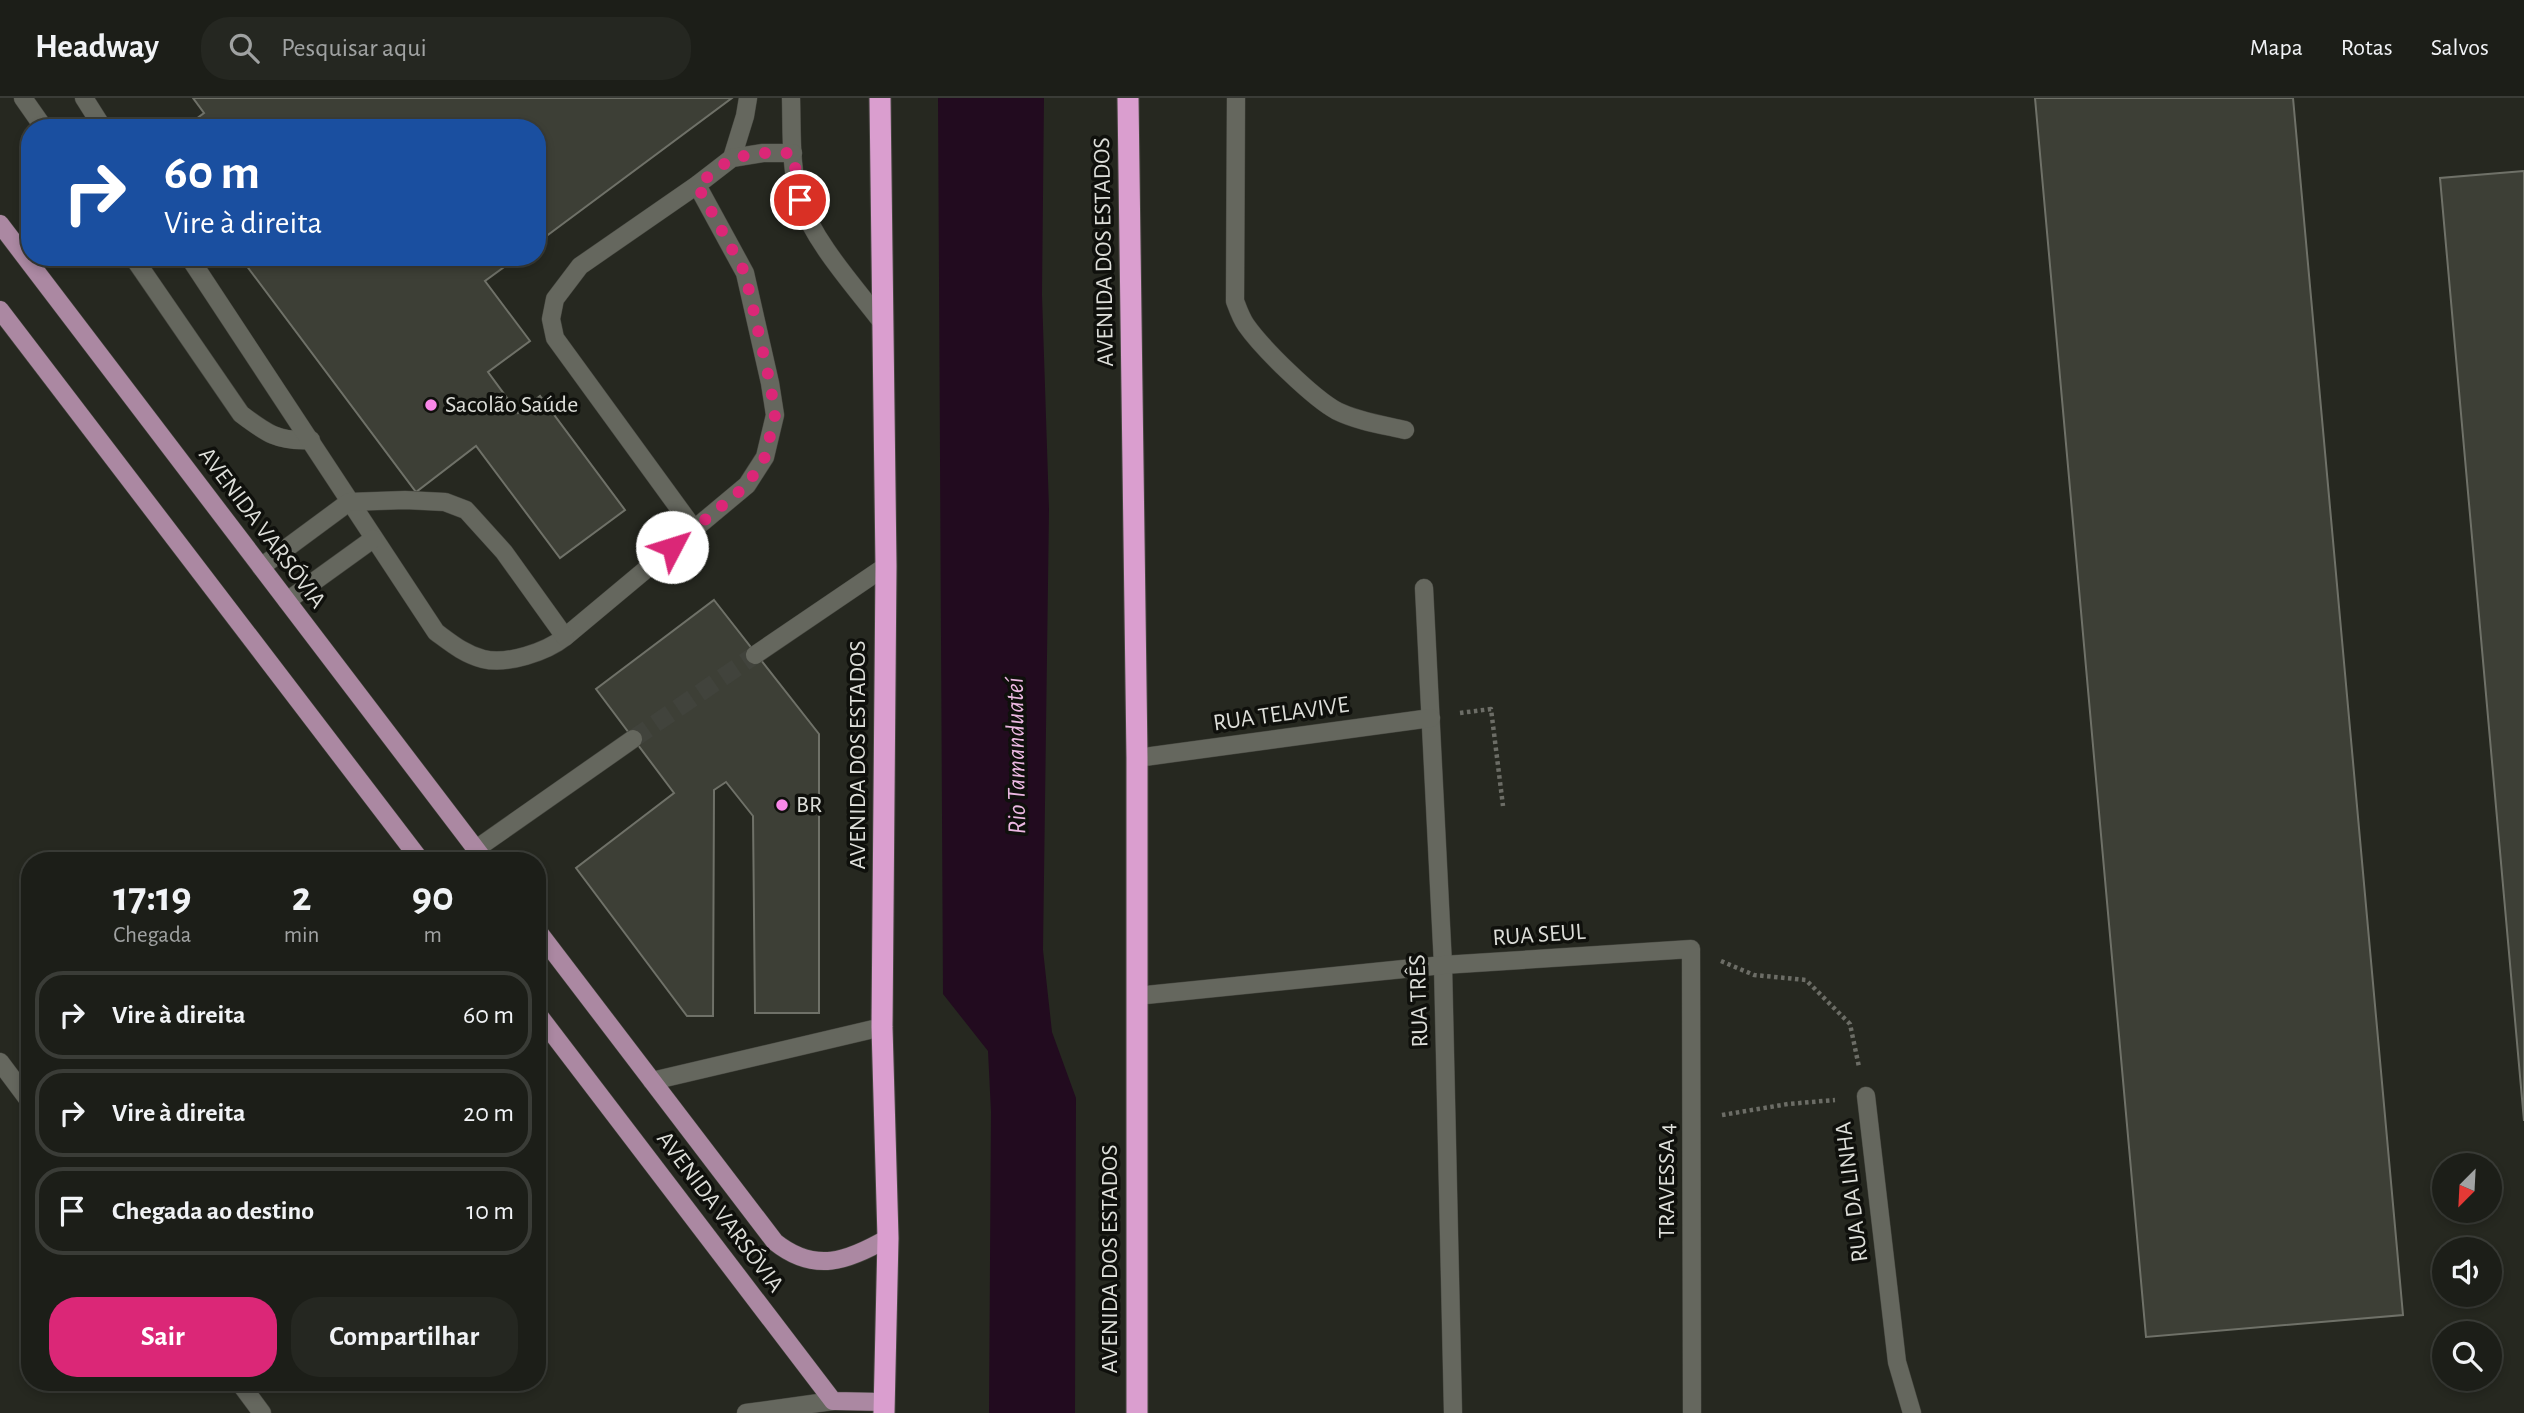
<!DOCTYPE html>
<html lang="pt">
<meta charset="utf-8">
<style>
body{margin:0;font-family:"Alegreya Sans",sans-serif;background:#252721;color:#f1f3f6;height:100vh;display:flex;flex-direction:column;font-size:26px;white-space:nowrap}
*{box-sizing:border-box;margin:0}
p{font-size:23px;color:#a0a2a2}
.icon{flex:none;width:38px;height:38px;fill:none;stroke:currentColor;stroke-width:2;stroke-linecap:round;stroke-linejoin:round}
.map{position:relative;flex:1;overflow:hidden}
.panel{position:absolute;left:21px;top:754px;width:525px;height:539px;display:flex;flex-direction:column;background:#1c1e18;border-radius:28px;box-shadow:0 4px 10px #0003,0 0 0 2px #3a3c37}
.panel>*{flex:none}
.banner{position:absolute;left:21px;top:21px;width:525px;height:147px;border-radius:28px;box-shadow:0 4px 10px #0003,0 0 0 2px #3a3c37;background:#1a4fa0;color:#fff;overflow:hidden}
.needle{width:46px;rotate:204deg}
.fabs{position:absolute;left:2432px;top:1055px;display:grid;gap:14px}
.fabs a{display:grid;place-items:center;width:70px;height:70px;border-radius:50%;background:#1c1e18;box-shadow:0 4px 10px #0003,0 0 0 2px #3a3c37;font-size:35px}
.pin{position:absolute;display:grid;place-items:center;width:60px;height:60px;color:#fff;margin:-30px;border:4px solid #fff;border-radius:50%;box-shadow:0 2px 7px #0007}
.me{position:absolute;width:77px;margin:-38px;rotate:50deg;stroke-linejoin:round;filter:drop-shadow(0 0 5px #0008)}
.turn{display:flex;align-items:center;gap:24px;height:147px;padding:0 28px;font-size:32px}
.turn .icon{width:91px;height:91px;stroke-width:2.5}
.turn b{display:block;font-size:49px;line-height:60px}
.eta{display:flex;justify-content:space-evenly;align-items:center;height:119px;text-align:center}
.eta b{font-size:42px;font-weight:600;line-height:49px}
.primary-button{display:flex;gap:14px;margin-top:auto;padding:14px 28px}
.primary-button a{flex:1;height:80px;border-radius:28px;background:#db2777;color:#fff;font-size:28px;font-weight:600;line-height:80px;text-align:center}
.primary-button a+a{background:#252721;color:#f1f3f6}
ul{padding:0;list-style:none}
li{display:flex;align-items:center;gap:21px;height:88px;margin:0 14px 10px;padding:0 14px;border:4px solid #3a3c37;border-radius:28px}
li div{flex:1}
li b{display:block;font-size:26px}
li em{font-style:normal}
header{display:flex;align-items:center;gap:42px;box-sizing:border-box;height:98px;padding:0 35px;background:#1c1e18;border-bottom:2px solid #3a3c37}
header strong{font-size:33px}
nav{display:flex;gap:38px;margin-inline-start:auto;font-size:24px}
.search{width:490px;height:63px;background:#252721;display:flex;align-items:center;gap:18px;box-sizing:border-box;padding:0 24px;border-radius:28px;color:#a0a2a2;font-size:26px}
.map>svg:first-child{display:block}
</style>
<header>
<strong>Headway</strong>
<div class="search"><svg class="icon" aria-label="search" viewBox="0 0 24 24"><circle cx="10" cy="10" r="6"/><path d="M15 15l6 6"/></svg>Pesquisar aqui</div>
<nav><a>Mapa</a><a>Rotas</a><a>Salvos</a></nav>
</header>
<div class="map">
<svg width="2524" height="1315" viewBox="0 0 2524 1315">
<rect width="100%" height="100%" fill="#262820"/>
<path fill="#220b1f" d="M938,0h106l-2,197 7,214 -6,441 9,82 24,66 -1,315h-86l2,-301 -3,-61 -45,-57z"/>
<g fill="#3d3f36" stroke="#6f7168" stroke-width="2">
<path d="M193,0h539l-195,145v-115h-353l20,-15z"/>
<path d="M2035,0h258l110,1217 -257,22z"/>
<path d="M2524,73v950l-84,-943z"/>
<path d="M240,159h278l-33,24 45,60 -42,31 30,41 22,-17 85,114 -65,48 -84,-112 -60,46z"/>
<path d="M714,502l105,134v279h-64l-2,-197 -27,-34 -12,8 -1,226h-26l-111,-148 98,-75 -78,-104z"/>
</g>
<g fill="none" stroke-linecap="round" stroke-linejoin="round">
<path stroke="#41433c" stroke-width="18" stroke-dasharray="18 9" stroke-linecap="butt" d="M633,641l122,-84"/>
<defs>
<g id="minor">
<path d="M23,0l21,30"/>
<path d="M84,0l19,30"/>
<path d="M791,0c1,33 -1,70 9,102 14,43 57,89 84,125"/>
<path d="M1236,0l-1,203c3,8 6,17 11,24 16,23 67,73 91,86 20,10 46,14 68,19"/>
<path d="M732,60l13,-42 3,-18"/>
<path d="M133,159l108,157c25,19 37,28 70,26"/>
<path d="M189,159l247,375c15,11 28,22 47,27 24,6 63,-7 82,-22l182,-152 18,-28 10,-42 -5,-32 -25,-110 -48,-88"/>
<path d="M694,431l-139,-191 -4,-19 4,-20 25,-33 117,-81 35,-27 31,-5h30"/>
<path d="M261,469l88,-65 56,-2 40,2 21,8 38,42 61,85"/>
<path d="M1424,490l19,377 10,448"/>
<path d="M287,503l86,-62"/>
<path d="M755,557l131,-89"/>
<path d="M1137,660l294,-40"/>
<path d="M476,751l157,-110"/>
<path d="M1136,898l307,-31 248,-16 1,464"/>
<path d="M0,964l30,40"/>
<path d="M652,983l230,-54"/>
<path d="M1866,998l31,266 15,51"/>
<path d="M239,1284l23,31"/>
<path d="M746,1315l87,-12"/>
</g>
<g id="major">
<path d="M0,126l485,637"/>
<path d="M0,212l421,551"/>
<path d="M537,832l238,312c40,32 73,19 113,-4"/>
<path d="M537,915l296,388 51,1"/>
</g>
<g id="highway">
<path d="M880,0l6,468 -4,461 6,211 -4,175"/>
<path d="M1128,0l9,660v655"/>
</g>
</defs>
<use href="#minor" stroke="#45463f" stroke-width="19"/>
<use href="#major" stroke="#45463f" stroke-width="19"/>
<use href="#highway" stroke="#45463f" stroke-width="23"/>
<g stroke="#6c6d66" stroke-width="4.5" stroke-dasharray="3.5 3.5" stroke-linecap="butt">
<path d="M1460,615l31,-4 12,97"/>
<path d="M1721,863l33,14 52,5 44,44 9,43"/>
<path d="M1722,1017l66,-11 47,-4"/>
</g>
<use href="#minor" stroke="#65675e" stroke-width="18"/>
<use href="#major" stroke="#ab88a2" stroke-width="18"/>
<use href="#highway" stroke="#da9ecf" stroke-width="21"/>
</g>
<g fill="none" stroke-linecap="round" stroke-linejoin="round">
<path stroke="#db2777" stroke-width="12" stroke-dasharray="0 21.6" d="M672,449l75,-62 18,-28 10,-42 -5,-32 -25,-110 -48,-88 35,-27 31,-5h30l7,47"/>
</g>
<g fill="#f987e8" stroke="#0f100c" stroke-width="2.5">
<circle cx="431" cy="307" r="7"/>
<circle cx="782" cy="707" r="7"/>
</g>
<g text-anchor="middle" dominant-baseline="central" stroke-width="7" stroke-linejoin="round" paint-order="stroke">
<g font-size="24" fill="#ddded9" stroke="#0f100c">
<text transform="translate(1104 154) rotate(-91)">AVENIDA DOS ESTADOS</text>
<text transform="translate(262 430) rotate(53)">AVENIDA VARSÓVIA</text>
<text transform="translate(1281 616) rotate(-8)">RUA TELAVIVE</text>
<text transform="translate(858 657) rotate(-90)">AVENIDA DOS ESTADOS</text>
<text transform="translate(1539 837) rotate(-4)">RUA SEUL</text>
<text transform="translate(1419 903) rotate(-92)">RUA TRÊS</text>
<text transform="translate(1667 1083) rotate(-90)">TRAVESSA 4</text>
<text transform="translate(1852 1094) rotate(-97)">RUA DA LINHA</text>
<text transform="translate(720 1114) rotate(53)">AVENIDA VARSÓVIA</text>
<text transform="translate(1110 1161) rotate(-90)">AVENIDA DOS ESTADOS</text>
</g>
<g font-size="24" fill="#ddded9" stroke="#0f100c" text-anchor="start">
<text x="445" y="307">Sacolão Saúde</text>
<text x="796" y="707">BR</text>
</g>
<g font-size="26" font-style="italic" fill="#ecb8e2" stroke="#0f100c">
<text transform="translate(1016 658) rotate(-91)">Rio Tamanduateí</text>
</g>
</g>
</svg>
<div class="fabs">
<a><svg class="needle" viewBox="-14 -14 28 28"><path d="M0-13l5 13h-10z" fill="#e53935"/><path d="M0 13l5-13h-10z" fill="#a0a2a2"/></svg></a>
<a><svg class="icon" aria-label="sound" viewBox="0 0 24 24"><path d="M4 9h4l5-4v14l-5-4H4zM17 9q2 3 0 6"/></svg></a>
<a><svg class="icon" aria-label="search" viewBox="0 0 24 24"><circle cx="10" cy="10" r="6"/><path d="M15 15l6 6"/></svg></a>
</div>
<div class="pin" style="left:800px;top:102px;background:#d93025"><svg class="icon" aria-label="arrive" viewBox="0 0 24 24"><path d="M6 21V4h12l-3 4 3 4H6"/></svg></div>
<svg class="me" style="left:672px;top:449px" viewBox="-20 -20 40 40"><circle r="19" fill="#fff"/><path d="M0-13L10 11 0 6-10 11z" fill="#db2777"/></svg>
<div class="banner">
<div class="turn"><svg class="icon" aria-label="right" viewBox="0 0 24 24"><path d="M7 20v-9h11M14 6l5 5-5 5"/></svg><div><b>60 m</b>Vire à direita</div></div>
</div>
<section class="panel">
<div class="eta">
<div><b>17:19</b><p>Chegada</p></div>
<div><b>2</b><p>min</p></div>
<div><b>90</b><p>m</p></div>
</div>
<ul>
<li><svg class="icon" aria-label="right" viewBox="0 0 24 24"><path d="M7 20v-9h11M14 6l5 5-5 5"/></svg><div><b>Vire à direita</b></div><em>60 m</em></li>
<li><svg class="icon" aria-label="right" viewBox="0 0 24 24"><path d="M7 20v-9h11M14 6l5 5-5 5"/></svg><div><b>Vire à direita</b></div><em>20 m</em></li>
<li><svg class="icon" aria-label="arrive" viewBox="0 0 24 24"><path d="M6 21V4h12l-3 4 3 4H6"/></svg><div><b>Chegada ao destino</b></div><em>10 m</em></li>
</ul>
<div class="primary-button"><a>Sair</a><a>Compartilhar</a></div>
</section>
</div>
